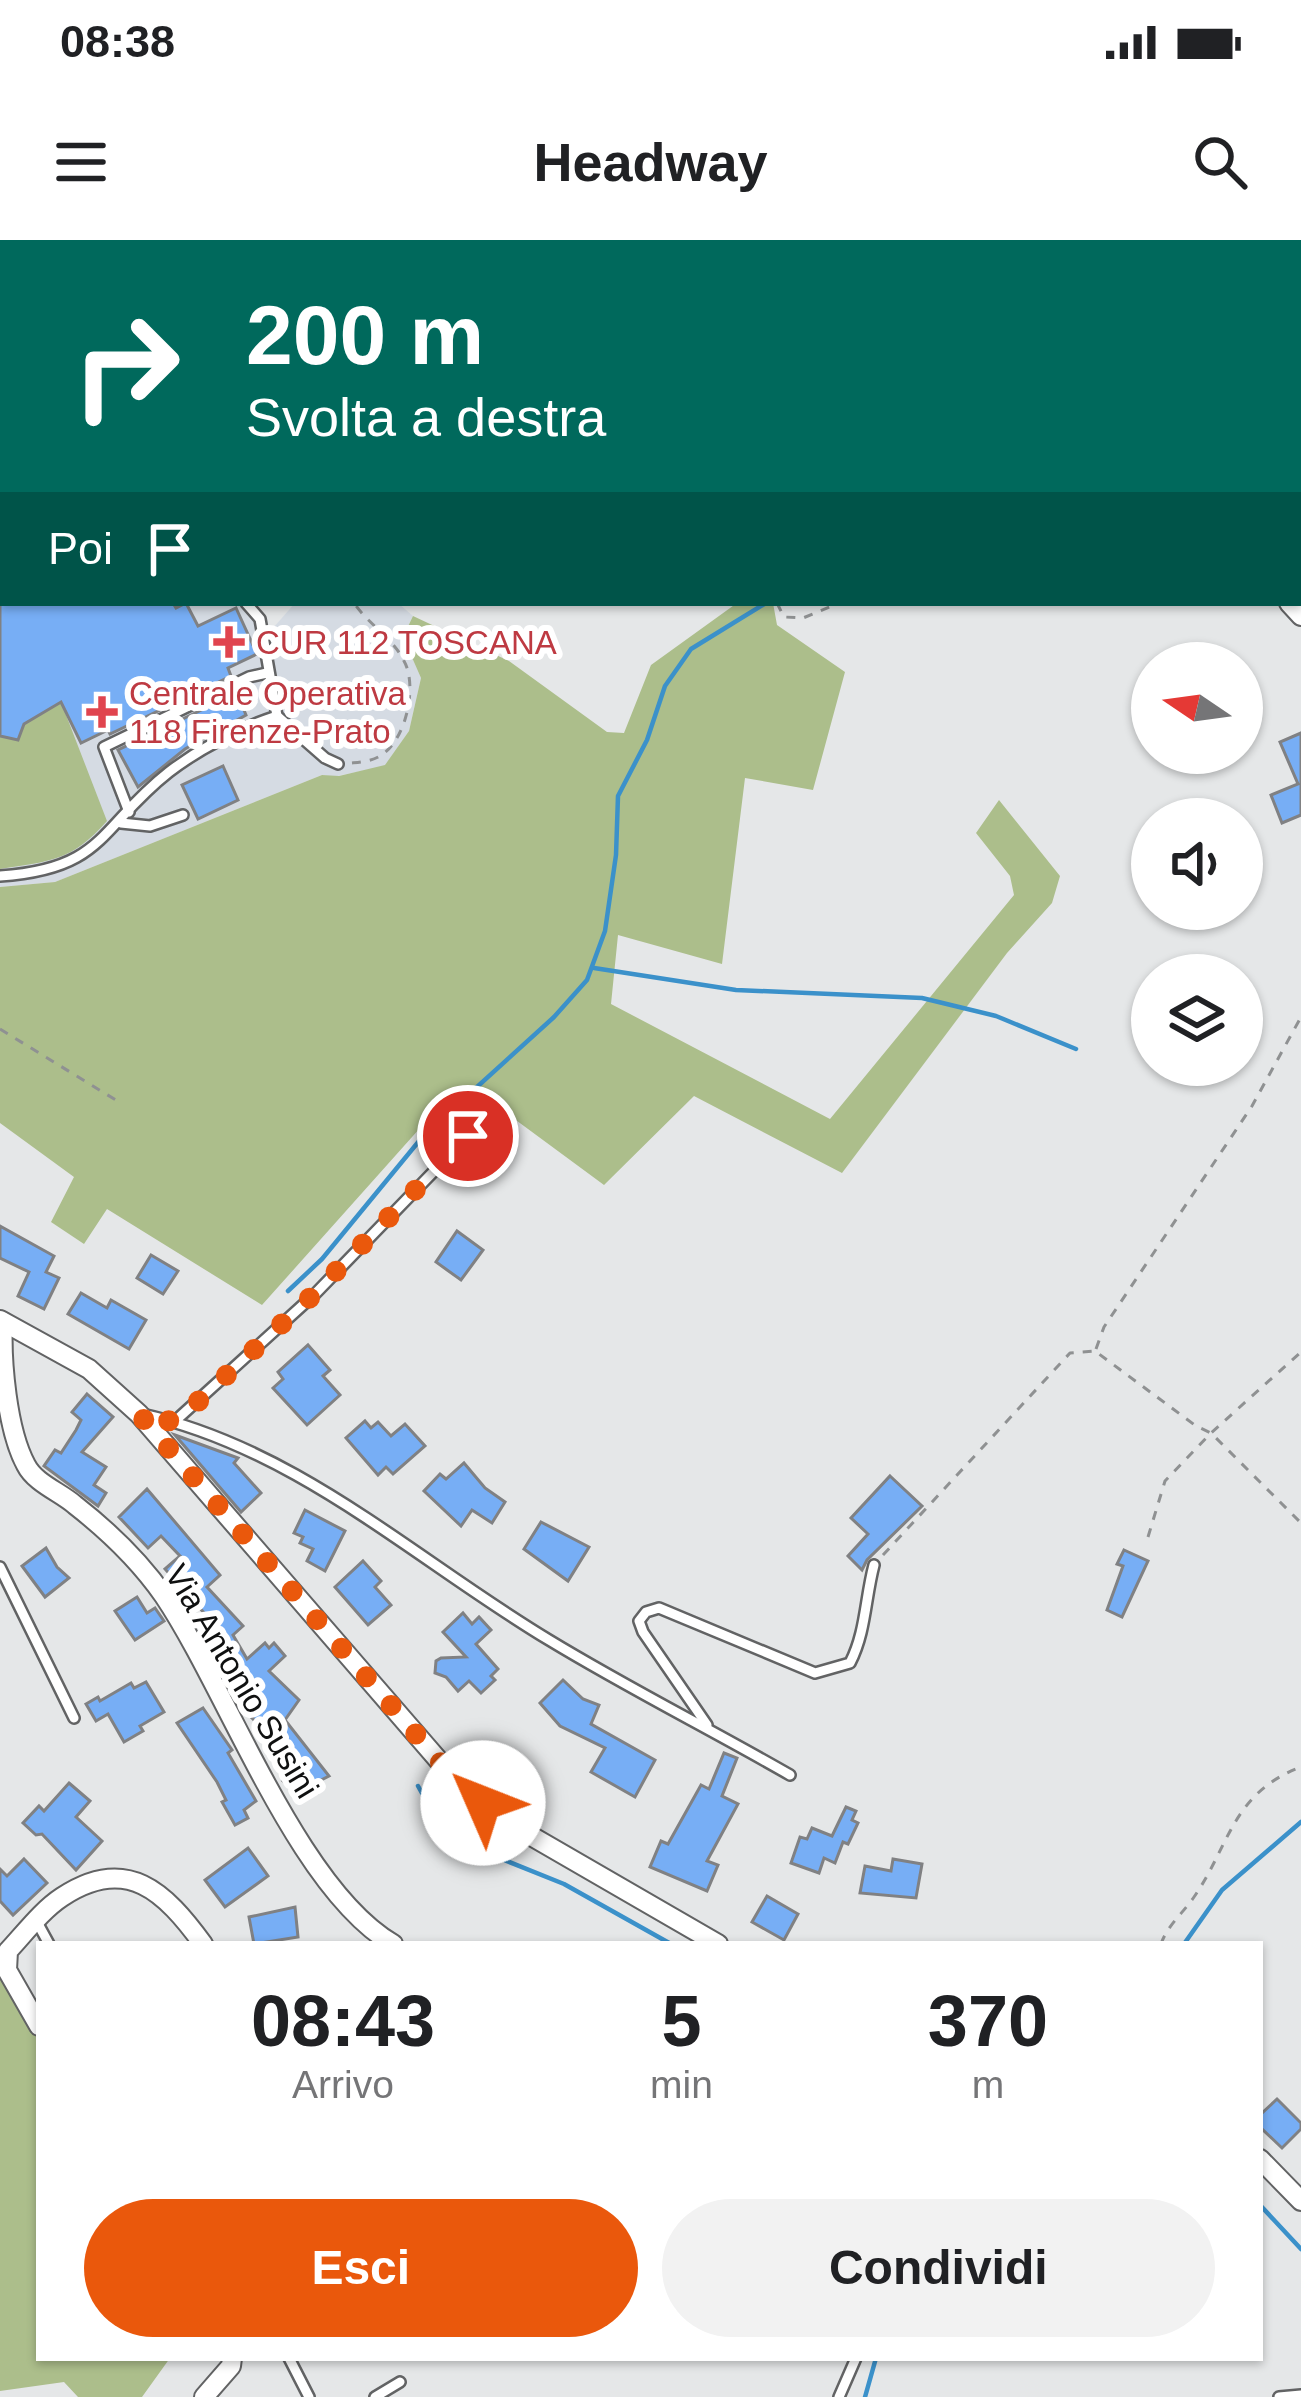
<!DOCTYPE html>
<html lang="it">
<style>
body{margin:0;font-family:Helvetica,sans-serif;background:#f2f2f2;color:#202124;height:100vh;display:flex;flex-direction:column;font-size:45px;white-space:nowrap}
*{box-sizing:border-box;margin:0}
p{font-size:39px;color:#757577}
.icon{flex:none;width:66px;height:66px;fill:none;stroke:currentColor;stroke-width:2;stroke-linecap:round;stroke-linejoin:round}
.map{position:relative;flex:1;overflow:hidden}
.sheet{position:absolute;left:36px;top:1701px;width:1227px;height:420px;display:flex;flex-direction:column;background:#fff;border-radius:0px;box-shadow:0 3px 9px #0004}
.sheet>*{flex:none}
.guide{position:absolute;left:0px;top:0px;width:1302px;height:366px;box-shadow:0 3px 9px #0004;background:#00695c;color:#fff;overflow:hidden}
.needle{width:78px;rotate:283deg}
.fabs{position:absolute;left:1131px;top:402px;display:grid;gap:24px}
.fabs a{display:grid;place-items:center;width:132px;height:132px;border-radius:50%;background:#fff;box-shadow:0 3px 9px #0004;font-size:60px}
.pin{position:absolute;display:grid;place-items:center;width:102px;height:102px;color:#fff;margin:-51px;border:6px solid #fff;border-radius:50%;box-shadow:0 3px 12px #0007}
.me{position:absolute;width:132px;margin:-66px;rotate:314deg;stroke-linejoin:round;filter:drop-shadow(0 0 9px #0008)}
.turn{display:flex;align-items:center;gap:42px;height:252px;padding:0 48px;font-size:54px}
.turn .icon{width:156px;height:156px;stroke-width:2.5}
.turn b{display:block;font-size:84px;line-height:102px}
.then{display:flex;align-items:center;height:114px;padding:0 48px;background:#0003;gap:24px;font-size:45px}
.eta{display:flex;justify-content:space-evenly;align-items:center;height:204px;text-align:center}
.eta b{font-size:72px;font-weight:600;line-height:84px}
.action{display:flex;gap:24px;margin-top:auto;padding:24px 48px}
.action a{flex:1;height:138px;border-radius:72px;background:#ea580c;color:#fff;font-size:48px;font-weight:600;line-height:138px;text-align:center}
.action a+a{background:#f2f2f2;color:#202124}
.status{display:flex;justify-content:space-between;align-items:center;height:84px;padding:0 60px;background:#fff;direction:ltr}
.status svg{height:33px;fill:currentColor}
header{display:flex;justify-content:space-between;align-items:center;height:156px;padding:0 48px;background:#fff;font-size:54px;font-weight:600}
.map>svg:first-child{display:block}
</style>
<div class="status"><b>08:38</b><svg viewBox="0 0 49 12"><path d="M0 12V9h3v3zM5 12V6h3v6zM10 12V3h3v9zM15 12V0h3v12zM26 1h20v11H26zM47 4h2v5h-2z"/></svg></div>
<header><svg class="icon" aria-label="menu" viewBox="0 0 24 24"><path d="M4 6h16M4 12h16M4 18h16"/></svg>Headway<svg class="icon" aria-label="search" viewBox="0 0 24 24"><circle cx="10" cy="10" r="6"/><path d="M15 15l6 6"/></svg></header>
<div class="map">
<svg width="1301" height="2157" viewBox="0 0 1301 2157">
<rect width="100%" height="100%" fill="#e5e7e8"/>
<path fill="#d5dbe3" d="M0,0l70,3h-67v360h240l12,21 19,3 21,-24h103l15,13 -10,21 18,41 -12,53 -24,35 -52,11 -11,-2 -267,107 -55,5z"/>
<g fill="#acbe8b">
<path d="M737,363h36l4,22 68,47 -32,118 -68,-12 -23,186 -104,-29 -7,69 219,115 184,-224 -4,-19 -34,-43 23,-33 61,76 -8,27 -45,50 -165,220 -148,-77 -90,89 -103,-76 -47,-19 -192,215 -155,-96 -23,35 -33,-22 23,-45 -74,-54v-236l55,-5 267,-107 17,1 46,-11 24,-34 12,-53 -18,-41 10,-21 96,45 98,71 17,1 27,-68z"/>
<path d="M61,462l46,119c-35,40 -56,40 -107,48v-133z"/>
<path d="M0,1720l39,71v327h131l-28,39h-64l-14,-15 -64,9z"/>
</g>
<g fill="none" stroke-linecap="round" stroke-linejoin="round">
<g stroke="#3b91ca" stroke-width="4.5">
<path d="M594,728l142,22 186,8 74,18 80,33"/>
<path d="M288,1051l34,-32 102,-124 130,-118 33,-37 18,-49 11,-76 2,-59 29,-56 18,-54 26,-37 75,-46"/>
<path d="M418,1546l23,41 16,14 107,43 107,60"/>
<path d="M1184,1704l38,-54 79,-68"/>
<path d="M1260,1965l41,44"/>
<path d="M865,2157l11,-39"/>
</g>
</g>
<g fill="#77aef5" stroke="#808183" stroke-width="3">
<path d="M0,363h173l3,5 10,-5 12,23 38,-18 21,46 -29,14 3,8 -121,58 -2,-4 -27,13 -20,-41 -37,22 -6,16 -18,-4z"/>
<path d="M237,453l9,22 -61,34 -47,38 -20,-37z"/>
<path d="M1301,493v82l-19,8 -11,-28 27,-11 -18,-42z"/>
<path d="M223,526l15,34 -40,19 -16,-34z"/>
<path d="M0,986l54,30 -8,16 13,6 -15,31 -26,-13 11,-24 -29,-14z"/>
<path d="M457,991l26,19 -22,30 -25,-18z"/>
<path d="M151,1015l27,16 -15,23 -26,-16z"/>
<path d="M81,1053l26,15 4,-8 35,20 -17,29 -61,-35z"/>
<path d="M308,1105l22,25 -7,6 17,19 -33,30 -34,-37 10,-9 -5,-7z"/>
<path d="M87,1154l26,23 -31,35 24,15 -12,18 12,8 -8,13 -54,-40 11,-16 6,3 15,-23 5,-10 -9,-8z"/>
<path d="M365,1181l6,7 7,-6 13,14 14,-12 20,22 -32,28 -7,-7 -8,8 -32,-37z"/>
<path d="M175,1195l63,23 -4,5 27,30 -20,19z"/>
<path d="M464,1223l21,25 20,14 -13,21 -20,-13 -11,16 -37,-35 16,-17 6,5z"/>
<path d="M890,1236l32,30 -55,54 -5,10 -14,-14 20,-22 -17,-16z"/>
<path d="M147,1249l73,86 -13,12 36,39 -10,9 14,24 18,-16 4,5 5,-5 11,13 -16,15 30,29 -14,20 44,56 -33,17 -13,-12 6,-4 -15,-19 10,-7 -32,-33 5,-5 -15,-15 -24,-41 6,-4 -28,-31 9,-8 -40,-45 15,-13 -19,-20 -13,12 -29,-31z"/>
<path d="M305,1270l40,21 -20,40 -18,-10 6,-12 -13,-6 3,-6 -9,-4z"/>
<path d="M541,1282l48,25 -21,34 -44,-32z"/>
<path d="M46,1308l11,19 12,11 -24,19 -23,-31z"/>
<path d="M1124,1310l24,11 -26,56 -15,-7 16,-44 -6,-2z"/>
<path d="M363,1321l18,20 -6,6 16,18 -23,20 -33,-38z"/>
<path d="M137,1357l10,16 8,-5 9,13 -29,19 -20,-29z"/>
<path d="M463,1373l9,11 7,-7 12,13 -15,14 22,25 -7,7 4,4 -14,13 -12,-12 -11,10 -12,-14 -11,-4 1,-12 5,-3 25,-1 -23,-25z"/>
<path d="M563,1440l20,19 16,6 -8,19 64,36 -20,37 -44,-25 14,-24 -45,-22 -20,-23z"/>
<path d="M146,1442l18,30 -24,14 3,5 -19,11 -16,-28 -12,7 -10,-17 12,-7 2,4 31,-18 3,5z"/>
<path d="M203,1468l29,42 -4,3 28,48 -12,9 4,8 -13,7 -13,-23 4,-2 -9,-18 -40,-59z"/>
<path d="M724,1513l13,5 -15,38 16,8 -31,57 11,4 -11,26 -57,-24 11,-26 7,3 33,-59 8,4z"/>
<path d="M69,1543l21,18 -14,16 26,24 -26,29 -34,-36 -6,1 -13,-12 16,-17 5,5z"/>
<path d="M846,1567l10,4 -4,9 6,3 -10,21 -5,-2 -8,21 -11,-5 -5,15 -28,-10 9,-26 7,2 5,-11 20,8z"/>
<path d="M248,1608l20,28 -43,31 -20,-27z"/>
<path d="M24,1619l23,24 -34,32 -13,-14v-32l7,7z"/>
<path d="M893,1619l29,5 -6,34 -56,-5 5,-27 26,5z"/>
<path d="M767,1656l31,18 -14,26 -32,-18z"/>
<path d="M295,1667l3,30 -44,7 -5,-27z"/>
<path d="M1277,1859l24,24v6l-19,19 -22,-21v-12z"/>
</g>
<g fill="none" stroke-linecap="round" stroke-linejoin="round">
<defs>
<g id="service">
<path d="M783,3l4,-3"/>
<path d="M0,9h3"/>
<path d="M246,363l14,16 17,97"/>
<path d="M129,572l-25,-65 145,-70 18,-4"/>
<path d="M121,583l29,3 33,-11"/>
<path d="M0,636c105,-7 99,-49 169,-104 34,-26 69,-43 108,-56l48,42 13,6"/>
<path d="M142,1174c155,34 275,147 407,226 79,48 161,89 241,135"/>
<path d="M174,1182l141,-128 153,-158"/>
<path d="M0,1327l74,151"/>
<path d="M707,1485l-64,-93 -4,-11 7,-9 13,-4 156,65 35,-10c16,-31 15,-64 24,-98"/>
<path d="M37,1682l12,22"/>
<path d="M289,2118l20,39"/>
<path d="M375,2157l25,-15"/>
<path d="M839,2157l17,-39"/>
<path d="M1279,2157l22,-2"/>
</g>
<g id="minor">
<path d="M1018,0l1,3"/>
<path d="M1289,363l12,13"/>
<path d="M0,1080l89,49 50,45 320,370 48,38 211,122"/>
<path d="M3,1082c-2,39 4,108 23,143 9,18 34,27 49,40 32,25 66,58 89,91 64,95 133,292 229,348"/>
<path d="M39,1786l-32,-56 1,-19c16,-17 34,-41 54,-54 65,-43 103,-5 141,47"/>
<path d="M1260,1919l41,42"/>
<path d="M204,2157l27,-31 1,-8"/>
</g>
</defs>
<use href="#service" stroke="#626364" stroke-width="14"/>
<use href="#minor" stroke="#626364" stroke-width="22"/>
<g stroke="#8f9192" stroke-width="3" stroke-dasharray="9 9" stroke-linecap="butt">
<path d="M777,363l7,14 19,1 36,-15"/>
<path d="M352,523c9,-1 20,-2 28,-7 26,-15 38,-70 24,-95 -11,-23 -36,-37 -50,-58"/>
<path d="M0,789l119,73"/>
<path d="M1096,1109l8,-22 148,-221 49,-89"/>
<path d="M1148,1297l17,-56 46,-48 90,-81"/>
<path d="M883,1315l187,-202 25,-2 101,75 15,7 90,90"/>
<path d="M1161,1704c6,-18 22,-31 33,-47 36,-52 38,-104 107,-130"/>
</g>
<use href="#service" stroke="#fff" stroke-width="9"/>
<use href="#minor" stroke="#fff" stroke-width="18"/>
</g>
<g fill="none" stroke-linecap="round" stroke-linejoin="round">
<path stroke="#ea580c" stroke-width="21" stroke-dasharray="0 37.8" d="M468,896l-154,158 -124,115 -16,13 -35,-8 320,370 24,19"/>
</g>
<g fill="#e0444e" stroke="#fff" stroke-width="4.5">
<path d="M223 384h12v12h12v12h-12v12h-12v-12h-12v-12h12z"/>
<path d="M96 454h12v12h12v12h-12v12h-12v-12h-12v-12h12z"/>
</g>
<g text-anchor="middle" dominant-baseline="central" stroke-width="12" stroke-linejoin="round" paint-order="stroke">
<g font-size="33" fill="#be3a42" stroke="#fff" text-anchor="start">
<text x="256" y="402">CUR 112 TOSCANA</text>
<text x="129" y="453">Centrale Operativa<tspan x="129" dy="38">118 Firenze-Prato</tspan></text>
</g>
<g font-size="33" fill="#0f1010" stroke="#fff">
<text transform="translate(242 1441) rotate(59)">Via Antonio Susini</text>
</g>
</g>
</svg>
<div class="fabs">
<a><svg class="needle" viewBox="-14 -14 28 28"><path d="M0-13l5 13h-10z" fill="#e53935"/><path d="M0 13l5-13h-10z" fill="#757577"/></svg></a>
<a><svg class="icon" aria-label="sound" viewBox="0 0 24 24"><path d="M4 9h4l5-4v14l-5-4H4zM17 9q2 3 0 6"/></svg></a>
<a><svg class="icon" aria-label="layers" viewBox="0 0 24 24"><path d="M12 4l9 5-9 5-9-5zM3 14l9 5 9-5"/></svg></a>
</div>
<div class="pin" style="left:468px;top:896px;background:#d93025"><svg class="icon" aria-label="arrive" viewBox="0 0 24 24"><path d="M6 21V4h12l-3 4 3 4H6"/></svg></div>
<svg class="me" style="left:483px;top:1563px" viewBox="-20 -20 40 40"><circle r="19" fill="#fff"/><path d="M0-13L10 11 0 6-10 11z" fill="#ea580c"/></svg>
<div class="guide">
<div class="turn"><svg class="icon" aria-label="right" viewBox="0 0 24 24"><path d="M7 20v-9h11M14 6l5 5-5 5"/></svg><div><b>200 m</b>Svolta a destra</div></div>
<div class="then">Poi<svg class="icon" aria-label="arrive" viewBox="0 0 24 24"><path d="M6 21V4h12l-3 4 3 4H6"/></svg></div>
</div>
<section class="sheet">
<div class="eta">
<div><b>08:43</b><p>Arrivo</p></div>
<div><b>5</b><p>min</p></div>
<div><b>370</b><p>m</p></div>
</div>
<div class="action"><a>Esci</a><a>Condividi</a></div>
</section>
</div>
